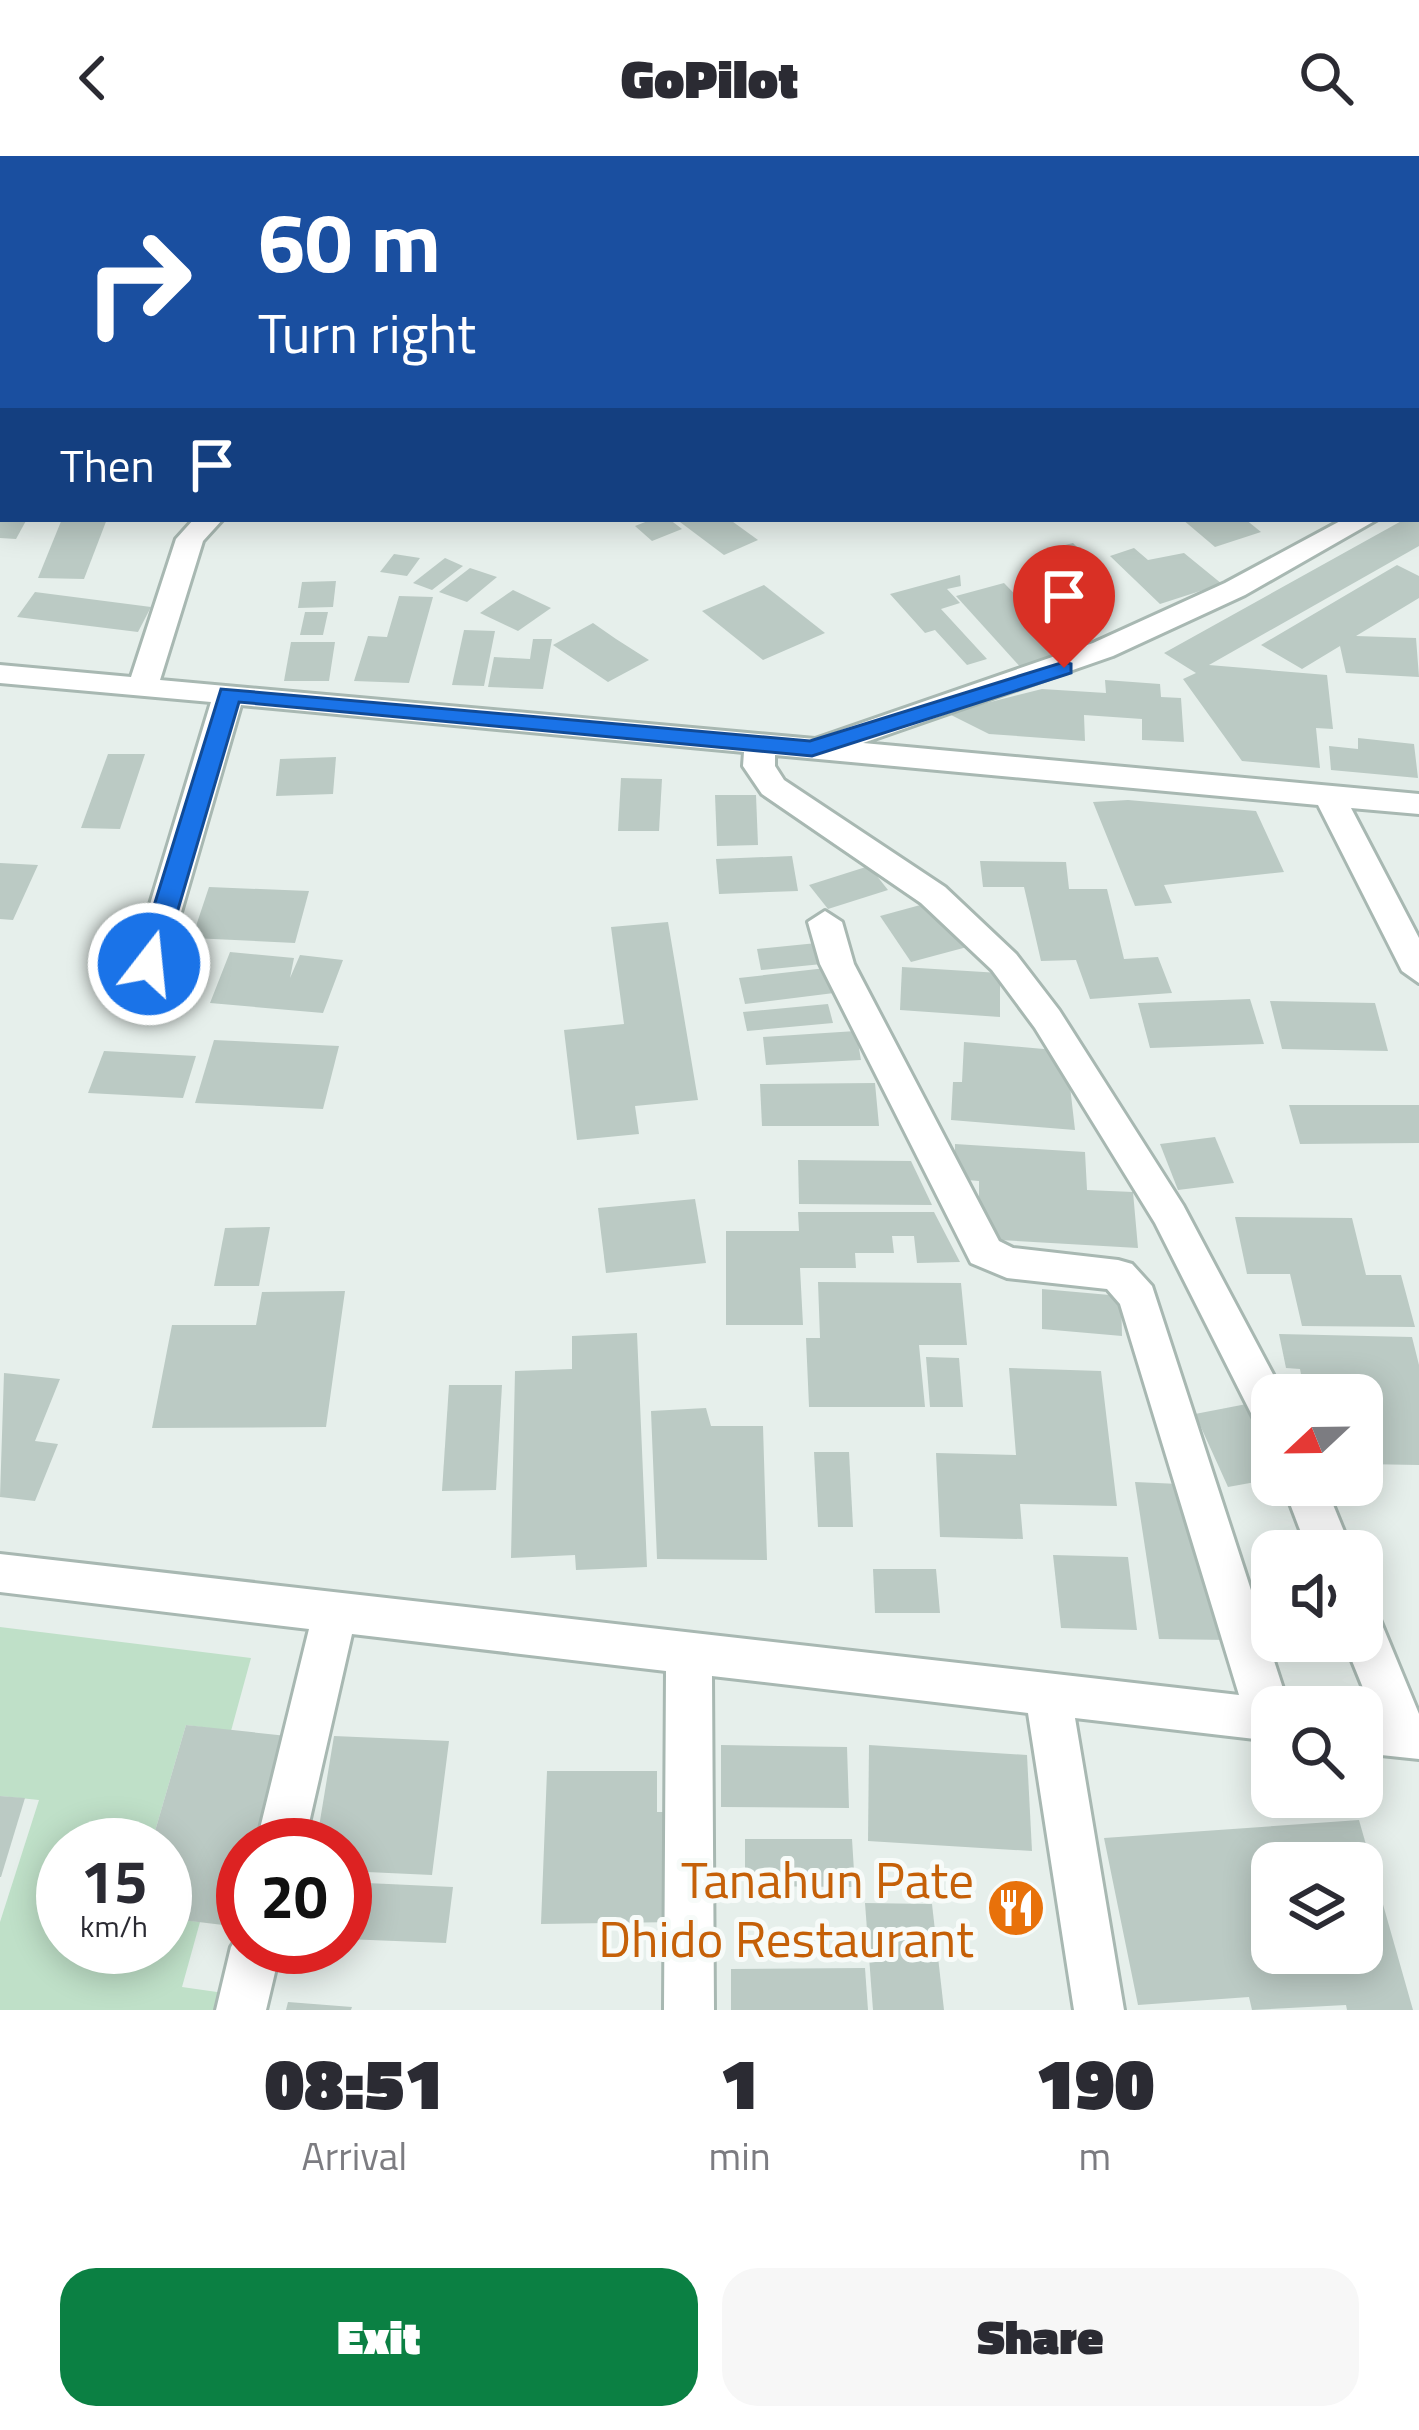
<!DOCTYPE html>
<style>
body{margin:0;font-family:"Titillium Web",sans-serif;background:#f7f7f7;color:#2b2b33;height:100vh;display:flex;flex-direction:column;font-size:45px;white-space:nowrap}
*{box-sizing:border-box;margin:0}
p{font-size:39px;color:#7c7c81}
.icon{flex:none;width:66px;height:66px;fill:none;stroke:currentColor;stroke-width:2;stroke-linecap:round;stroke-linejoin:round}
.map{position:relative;height:1854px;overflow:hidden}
.sheet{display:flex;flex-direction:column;background:#fff;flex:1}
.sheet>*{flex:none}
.banner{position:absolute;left:0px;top:0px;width:1419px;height:366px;box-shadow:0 6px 30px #0003;background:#1a4fa0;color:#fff;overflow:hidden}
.needle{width:78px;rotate:248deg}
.controls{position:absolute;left:1251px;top:1218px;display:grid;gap:24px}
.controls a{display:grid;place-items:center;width:132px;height:132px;border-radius:24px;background:#fff;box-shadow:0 6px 30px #0003;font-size:60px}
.speed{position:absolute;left:36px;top:1662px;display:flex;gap:24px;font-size:60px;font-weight:700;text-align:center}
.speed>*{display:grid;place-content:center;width:156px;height:156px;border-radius:50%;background:#fff;box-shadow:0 6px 30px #0003;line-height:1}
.speed small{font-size:30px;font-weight:400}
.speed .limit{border:18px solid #d22;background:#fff;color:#111}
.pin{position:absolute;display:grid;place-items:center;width:102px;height:102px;color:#fff;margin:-123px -51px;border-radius:50% 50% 50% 0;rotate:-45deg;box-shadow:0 0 12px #0007}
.pin .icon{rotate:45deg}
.me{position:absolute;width:132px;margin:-66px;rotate:16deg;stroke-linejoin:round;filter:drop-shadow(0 0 9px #0008)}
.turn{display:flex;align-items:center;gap:42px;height:252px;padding:0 60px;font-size:54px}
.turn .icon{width:156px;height:156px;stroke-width:2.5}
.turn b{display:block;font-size:84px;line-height:102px}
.then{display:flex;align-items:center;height:114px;padding:0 60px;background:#0003;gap:24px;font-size:45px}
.eta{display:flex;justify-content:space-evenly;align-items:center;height:204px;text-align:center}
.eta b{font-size:72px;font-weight:800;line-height:84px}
.button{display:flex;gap:24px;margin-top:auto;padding:24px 60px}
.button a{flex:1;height:138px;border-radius:36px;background:#0b8043;color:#fff;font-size:48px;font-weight:800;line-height:138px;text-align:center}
.button a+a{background:#f7f7f7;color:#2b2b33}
header{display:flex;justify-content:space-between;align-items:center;height:156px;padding:0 60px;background:#fff;font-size:54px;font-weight:800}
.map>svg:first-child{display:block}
</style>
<header><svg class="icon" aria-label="back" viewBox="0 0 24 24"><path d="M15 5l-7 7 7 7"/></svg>GoPilot<svg class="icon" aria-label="search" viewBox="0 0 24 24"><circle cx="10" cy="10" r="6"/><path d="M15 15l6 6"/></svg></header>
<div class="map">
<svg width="1419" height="1854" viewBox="0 0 1419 1854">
<rect width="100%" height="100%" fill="#e6efeb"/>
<path fill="#bfe0c8" d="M0,1471l251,31 -20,73 -45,-6 -35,120h-88v102h102v-29l35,4 -18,65 42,6 -4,17h-220v-88l39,-122 -39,-4z"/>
<g fill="#bbcac4" fill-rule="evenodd">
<path d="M0,363h27l-11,20 -16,-1z"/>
<path d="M62,363h45l-23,60 -46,-1z"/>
<path d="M653,363h16l13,10 -30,12 -17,-15z"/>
<path d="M676,363h53l29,21 -34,15z"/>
<path d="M1182,363h63l16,13 -46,15z"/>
<path d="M1405,363h14v27l-210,119 118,10 6,54 -17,-1 4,40 -78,-7 -59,-82 13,-6 -32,-20z"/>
<path d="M1073,387l13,13 -24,6 -13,-13z"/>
<path d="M1134,392l14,12 36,-7 38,31 -62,20 -50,-48z"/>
<path d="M394,398l26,4 -13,18 -27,-4z"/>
<path d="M445,402l18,8 -31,24 -19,-7z"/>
<path d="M1397,409l22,11v22l-63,38 60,2 3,39 -73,-4 -6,-27 -38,23 -41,-24z"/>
<path d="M470,412l27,9 -30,25 -28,-10z"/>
<path d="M1075,416l24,25 -19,5 -25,-26z"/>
<path d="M960,419l1,11 -14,3 13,14 -19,6 46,50 -20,6 -32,-35 -10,3 -35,-39z"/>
<path d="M1052,424l22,24 -23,6 -22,-25z"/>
<path d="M336,425l-3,26 -35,1 4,-26z"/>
<path d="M1004,427l69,72 -51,14 -66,-73z"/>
<path d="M764,429l61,48 -62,27 -61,-49z"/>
<path d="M513,434l38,18 -33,23 -38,-18z"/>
<path d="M35,436l116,15 -13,25 -121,-15z"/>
<path d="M399,440l34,1 -24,86 -55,-2 14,-45 19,1z"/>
<path d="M305,456h23l-5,23h-23z"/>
<path d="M593,467l23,16 33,21 -41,22 -55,-37z"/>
<path d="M464,474l31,1 -11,55 -32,-1z"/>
<path d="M533,483h19l-9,50 -55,-2 6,-30 36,2z"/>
<path d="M291,486h44l-6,39h-45z"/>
<path d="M1105,524l55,4 1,13 20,1 3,44 -42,-2v-21l-58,-4 1,26 -96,-7 -42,-21 95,-24 64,4z"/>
<path d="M1358,582l56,6 4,34 -87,-8 -2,-24 29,3z"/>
<path d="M108,598h37l-25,75 -39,-1z"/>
<path d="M336,601l-3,37 -57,2 4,-37z"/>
<path d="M621,622l41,1 -3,52h-41z"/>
<path d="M715,639h41l2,50 -41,1z"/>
<path d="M1128,644l128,11 28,61 -120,13 8,18 -37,3 -42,-104z"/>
<path d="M792,700l6,35 -79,3 -3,-35z"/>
<path d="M980,705l86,1 3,27h38l17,70 34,-2 14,36 -82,6 -14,-39 -35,1 -17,-74h-41z"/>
<path d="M0,707l38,2 -25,55 -13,-1z"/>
<path d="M869,710l19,24 -60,19 -19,-24z"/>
<path d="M209,731l100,4 -14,52 -103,-5z"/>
<path d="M935,745l32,46 -56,15 -31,-46z"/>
<path d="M668,766l30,178 -63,6 4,28 -62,6 -13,-110 60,-6 -13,-97z"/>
<path d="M817,787l5,21 -61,6 -4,-21z"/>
<path d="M230,796l64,6 -4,20 10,-23 43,5 -20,53 -113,-10z"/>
<path d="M902,811l98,6v44l-100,-7z"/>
<path d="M826,812l8,25 -89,11 -6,-26z"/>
<path d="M1250,843l14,45 -114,4 -12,-45z"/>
<path d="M1270,845l105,2 13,48 -106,-2z"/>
<path d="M828,848l5,19 -86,8 -4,-19z"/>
<path d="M856,875l5,29 -95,5 -3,-28z"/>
<path d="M214,884l125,6 -16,63 -128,-6z"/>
<path d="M964,886l102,9 9,79 -124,-10 2,-38h9z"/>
<path d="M104,895l92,5 -13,42 -95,-5z"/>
<path d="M875,927l4,43h-117l-2,-42z"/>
<path d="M1289,949h130v38l-119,1z"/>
<path d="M1215,981l19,46 -56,7 -18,-46z"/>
<path d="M955,988l130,8 2,38 46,2 5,56 -139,-8 -20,-20v-39l-24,-2z"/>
<path d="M798,1004l113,1 21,44 -133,-1z"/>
<path d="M695,1043l11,64 -100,10 -8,-65z"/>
<path d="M798,1056h136l26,50 -43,1 -3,-27h-22l2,17h-39l1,15h-56l3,57h-77v-94h73z"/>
<path d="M1235,1061l117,1 14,57h35l14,52 -113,-1 -12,-52h-43z"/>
<path d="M270,1071l-11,59h-45l11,-58z"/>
<path d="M818,1126l143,1 6,62h-48l6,62h-116l-3,-69h14z"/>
<path d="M1042,1133l79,7 1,40 -80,-7z"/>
<path d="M345,1135l-19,136 -174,1 20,-103h84l6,-33z"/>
<path d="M637,1177l10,234 -71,3 -1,-15 -64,3 4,-187 57,-2v-33z"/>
<path d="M1279,1178l133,3 7,28v100l-57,-1v-69h-57l-5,-26 -14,-1z"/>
<path d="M926,1201l33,1 4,49h-33z"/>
<path d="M1009,1212l92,3 16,135 -97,-2 3,35 -83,-2 -4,-84 80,2z"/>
<path d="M4,1217l56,6 -25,62 23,3 -23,57 -35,-4z"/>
<path d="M449,1229h53l-6,105 -54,1z"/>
<path d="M1257,1246l15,32v9l-8,2 8,34 -44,8 -33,-73z"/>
<path d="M706,1252l5,18h52l4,134 -110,-1 -6,-148z"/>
<path d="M814,1296h35l4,75h-35z"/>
<path d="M1135,1326l44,2 50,156 -70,-1z"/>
<path d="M1053,1399l75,2 9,73 -76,-2z"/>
<path d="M873,1413h63l4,44h-65z"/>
<path d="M186,1569l101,11 -27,109h-17l-3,82 -75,-9v-73h-14z"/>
<path d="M334,1580l115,5 -17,134 -87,-4v-26h-29z"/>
<path d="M721,1589l126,2 2,61 -128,-1z"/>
<path d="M869,1589l158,10 5,96 -164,-10z"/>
<path d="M547,1615h110v41h19v110l-135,2z"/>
<path d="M0,1640l25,2 -24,79h-1z"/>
<path d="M1359,1664l54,190h-66l-1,-5 -94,5 -3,-13 -111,8 -34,-167zM1272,1707h90v90h-90z"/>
<path d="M745,1683h107l3,48 -110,-1z"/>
<path d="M345,1726l108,5 -7,56 -101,-4z"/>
<path d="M865,1747l67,1 12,106h-71z"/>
<path d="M865,1812l3,42h-137v-41z"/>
<path d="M288,1846l64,5 -1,3h-65z"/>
</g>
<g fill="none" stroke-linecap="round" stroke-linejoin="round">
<defs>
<g id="minor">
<path d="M162,0h29l2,3h-29z"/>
<path d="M611,0h24l-26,3z"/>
<path d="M1261,0h30l2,3h-30z"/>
<path d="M1416,40l3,1v14l-3,-1z"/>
<path d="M0,133l3,1v14l-3,-1z"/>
<path d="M0,240l3,1v16l-3,-1z"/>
<path d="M3,286v18l-3,1v-18z"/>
<path d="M1419,322v17l-3,1v-17z"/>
<path d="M194,363h29l-20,22 -43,139 655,59 278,-96 132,-60 119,-64h34l-133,76 -132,61 -250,87 556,51v20l-68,-6 68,130v45l-17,-12 -84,-166 -543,-50v11l9,14 161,107 71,67 43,56 124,195 101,190h-12v35l-15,-5 -102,-202 -120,-195 -43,-58 -71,-67 -159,-109 -19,-28 1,-14 -503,-47 -75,259 -17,12 -12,-4 -5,-8 79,-262 -211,-19v-18l131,12 45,-138z"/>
<path d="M825,755l17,11 12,42 145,277 14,7 105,12 14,4 20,22 137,421h-17v34l-197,-23 49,292h-50l-46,-297 -316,-37 2,334h-50l2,-339 -314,-37 -48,211h-48l53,-216 -309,-37v-38l1239,141 -119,-391 -13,-15 -100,-11 -36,-15 -151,-299 -12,-42z"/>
<path d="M1283,1329h42l27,66h-44z"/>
<path d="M1362,1453l16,6 41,99v45l-57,-6v-44l10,1 -28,-69h18z"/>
<path d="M243,1772v19h38l-15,63h-50l15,-63z"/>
</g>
</defs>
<use href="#minor" stroke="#a8b8b2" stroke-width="6"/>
<use href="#minor" fill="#fff" fill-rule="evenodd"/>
</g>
<path fill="#1a73e8" stroke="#114b97" stroke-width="3" d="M1064,506l7,2v9l-259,83 -573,-54 -77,262 -13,9 -13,-9 85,-275 589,52z"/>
<defs>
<symbol id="restaurant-disc" viewBox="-11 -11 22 22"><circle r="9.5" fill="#e8710a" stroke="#f7fbf9"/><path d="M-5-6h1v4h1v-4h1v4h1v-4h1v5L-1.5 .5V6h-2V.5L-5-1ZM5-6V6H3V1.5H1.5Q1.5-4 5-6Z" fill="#fff"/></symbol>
</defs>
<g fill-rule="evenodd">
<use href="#restaurant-disc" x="983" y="1719" width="66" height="66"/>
</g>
<g text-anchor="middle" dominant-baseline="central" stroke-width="10" stroke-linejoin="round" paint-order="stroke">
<g font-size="51" fill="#c56008" stroke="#f7fbf9" text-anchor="end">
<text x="974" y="1723">Tanahun Pate<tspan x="974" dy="59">Dhido Restaurant</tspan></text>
</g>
</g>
</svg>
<div class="controls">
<a><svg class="needle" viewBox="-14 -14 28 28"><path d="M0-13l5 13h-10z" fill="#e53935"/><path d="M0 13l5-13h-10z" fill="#7c7c81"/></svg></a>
<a><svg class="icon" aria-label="sound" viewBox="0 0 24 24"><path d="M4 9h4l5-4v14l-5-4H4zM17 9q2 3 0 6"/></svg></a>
<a><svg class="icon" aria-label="search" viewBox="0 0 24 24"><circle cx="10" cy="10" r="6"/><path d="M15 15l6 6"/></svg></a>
<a><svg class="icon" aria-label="layers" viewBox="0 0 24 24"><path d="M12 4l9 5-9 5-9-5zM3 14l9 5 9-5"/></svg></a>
</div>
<div class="speed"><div>15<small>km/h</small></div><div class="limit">20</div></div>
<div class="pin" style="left:1064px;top:512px;background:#d93025"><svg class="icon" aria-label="arrive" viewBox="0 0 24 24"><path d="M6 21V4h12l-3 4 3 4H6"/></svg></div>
<svg class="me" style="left:149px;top:808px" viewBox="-20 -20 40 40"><circle r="17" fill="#1a73e8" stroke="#fff" stroke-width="3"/><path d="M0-11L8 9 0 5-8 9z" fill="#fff"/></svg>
<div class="banner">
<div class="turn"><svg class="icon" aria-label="right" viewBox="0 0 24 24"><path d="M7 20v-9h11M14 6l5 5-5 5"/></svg><div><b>60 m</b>Turn right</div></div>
<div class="then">Then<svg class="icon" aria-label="arrive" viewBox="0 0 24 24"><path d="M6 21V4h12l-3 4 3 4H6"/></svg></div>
</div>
</div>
<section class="sheet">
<div class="eta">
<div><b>08:51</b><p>Arrival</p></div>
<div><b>1</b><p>min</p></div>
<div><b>190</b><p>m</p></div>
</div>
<div class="button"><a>Exit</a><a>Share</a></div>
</section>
